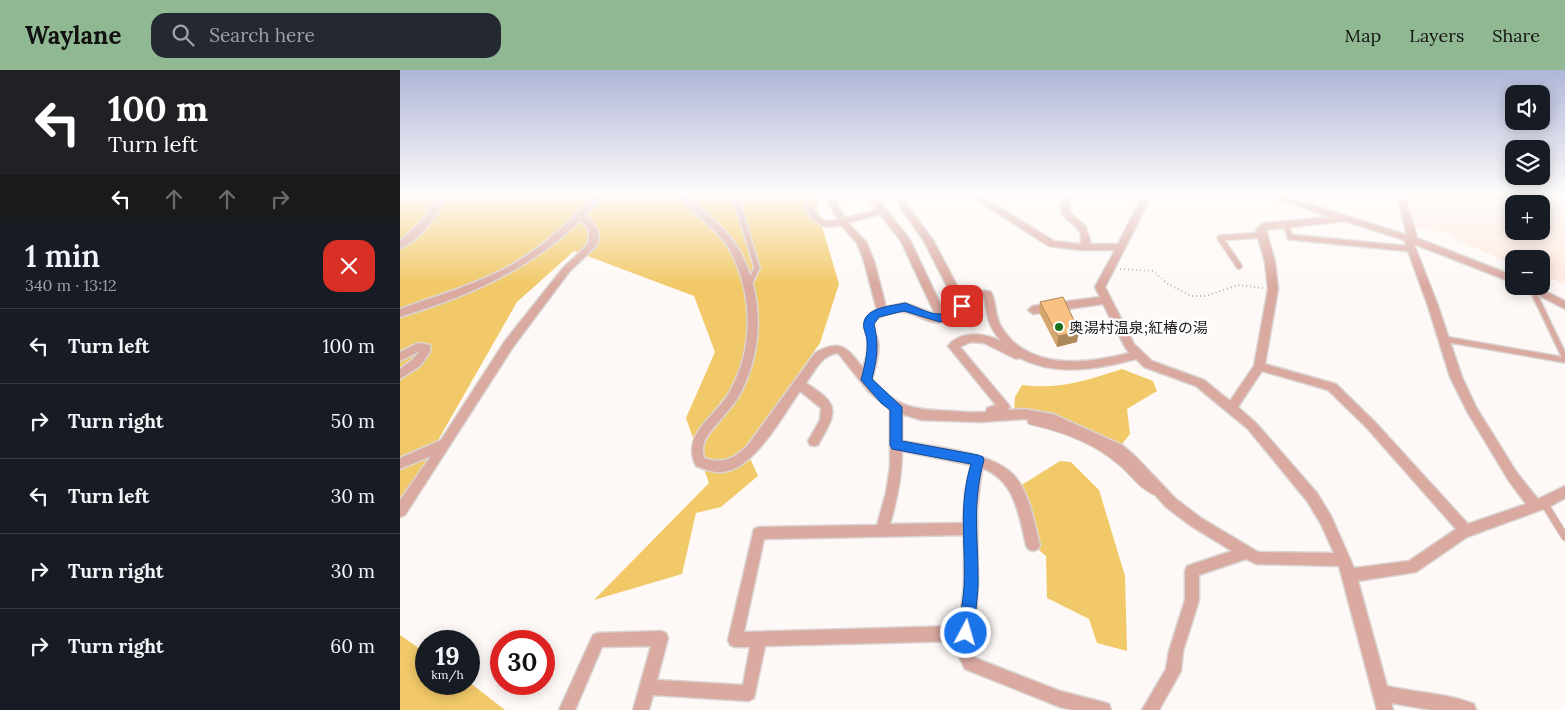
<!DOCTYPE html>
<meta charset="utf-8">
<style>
body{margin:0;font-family:Lora,"Noto Sans JP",serif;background:#242831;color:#f1f3f6;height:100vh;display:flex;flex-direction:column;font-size:19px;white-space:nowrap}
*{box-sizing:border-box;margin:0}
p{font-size:16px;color:#9ea1a6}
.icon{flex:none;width:28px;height:28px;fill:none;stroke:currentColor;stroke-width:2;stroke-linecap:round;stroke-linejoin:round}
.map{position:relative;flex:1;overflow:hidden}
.drawer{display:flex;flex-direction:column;background:#171b24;width:400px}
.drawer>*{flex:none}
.hud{background:#202124;color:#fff;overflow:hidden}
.tools{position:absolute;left:1105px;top:15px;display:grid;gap:10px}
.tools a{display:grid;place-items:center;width:45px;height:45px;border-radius:10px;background:#171b24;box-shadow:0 2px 12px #0003;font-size:25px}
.speed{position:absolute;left:15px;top:560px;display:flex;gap:10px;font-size:25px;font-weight:700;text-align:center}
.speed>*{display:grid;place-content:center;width:65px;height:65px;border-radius:50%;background:#171b24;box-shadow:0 2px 12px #0003;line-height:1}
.speed small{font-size:12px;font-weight:400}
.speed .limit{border:8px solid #d22;background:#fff;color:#111}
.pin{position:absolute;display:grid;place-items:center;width:42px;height:42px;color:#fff;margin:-21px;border-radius:10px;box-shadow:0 2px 8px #0006}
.me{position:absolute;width:55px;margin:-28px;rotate:6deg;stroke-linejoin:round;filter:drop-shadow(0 0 4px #0008)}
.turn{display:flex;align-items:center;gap:18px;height:105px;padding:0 25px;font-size:22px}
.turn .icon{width:65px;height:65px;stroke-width:2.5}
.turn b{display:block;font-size:35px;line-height:42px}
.lanes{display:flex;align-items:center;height:48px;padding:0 25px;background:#0003;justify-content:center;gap:25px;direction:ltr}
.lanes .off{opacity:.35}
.round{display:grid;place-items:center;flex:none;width:52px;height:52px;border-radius:15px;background:#242831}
.overview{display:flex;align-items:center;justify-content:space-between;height:85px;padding:0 25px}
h1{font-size:30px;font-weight:600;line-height:38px}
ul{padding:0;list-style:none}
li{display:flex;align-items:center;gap:15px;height:75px;padding:0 25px;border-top:1px solid #363941}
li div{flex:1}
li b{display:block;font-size:19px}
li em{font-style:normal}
header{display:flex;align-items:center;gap:30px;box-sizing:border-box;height:70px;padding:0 25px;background:#90b893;color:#111}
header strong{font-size:24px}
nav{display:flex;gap:28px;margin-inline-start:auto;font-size:18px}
.search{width:350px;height:45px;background:#242831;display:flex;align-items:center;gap:12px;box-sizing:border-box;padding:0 18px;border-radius:15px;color:#9ea1a6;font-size:19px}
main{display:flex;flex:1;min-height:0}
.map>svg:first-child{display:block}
</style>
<header>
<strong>Waylane</strong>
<div class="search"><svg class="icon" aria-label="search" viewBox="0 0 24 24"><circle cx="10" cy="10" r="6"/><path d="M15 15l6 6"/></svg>Search here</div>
<nav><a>Map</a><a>Layers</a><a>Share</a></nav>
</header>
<main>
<section class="drawer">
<div class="hud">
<div class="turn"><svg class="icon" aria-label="left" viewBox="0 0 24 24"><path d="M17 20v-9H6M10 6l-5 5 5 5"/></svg><div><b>100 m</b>Turn left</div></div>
<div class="lanes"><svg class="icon" aria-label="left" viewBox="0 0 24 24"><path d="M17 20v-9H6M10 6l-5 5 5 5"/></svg><svg class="icon off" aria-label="ahead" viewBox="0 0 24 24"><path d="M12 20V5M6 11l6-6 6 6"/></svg><svg class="icon off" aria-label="ahead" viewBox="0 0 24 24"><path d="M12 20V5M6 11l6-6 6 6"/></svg><svg class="icon off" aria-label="right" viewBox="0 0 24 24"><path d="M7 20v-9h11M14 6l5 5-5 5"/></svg></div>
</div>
<div class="overview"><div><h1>1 min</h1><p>340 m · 13:12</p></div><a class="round" style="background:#d93025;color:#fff"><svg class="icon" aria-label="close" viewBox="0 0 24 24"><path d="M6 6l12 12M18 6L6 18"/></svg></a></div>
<ul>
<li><svg class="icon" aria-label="left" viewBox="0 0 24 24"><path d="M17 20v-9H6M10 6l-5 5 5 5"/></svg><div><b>Turn left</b></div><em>100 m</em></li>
<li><svg class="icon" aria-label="right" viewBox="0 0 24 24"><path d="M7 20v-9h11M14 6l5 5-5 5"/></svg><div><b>Turn right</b></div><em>50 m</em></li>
<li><svg class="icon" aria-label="left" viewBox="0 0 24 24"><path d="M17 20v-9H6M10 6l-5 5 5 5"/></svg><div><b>Turn left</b></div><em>30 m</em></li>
<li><svg class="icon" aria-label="right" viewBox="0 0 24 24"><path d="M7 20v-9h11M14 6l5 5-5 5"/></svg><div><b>Turn right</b></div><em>30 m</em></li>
<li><svg class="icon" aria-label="right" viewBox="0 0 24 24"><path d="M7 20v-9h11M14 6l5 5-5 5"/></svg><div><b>Turn right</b></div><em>60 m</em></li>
</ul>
</section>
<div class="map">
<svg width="1165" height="640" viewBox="0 0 1165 640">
<rect width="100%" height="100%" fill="#fef9f6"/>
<path fill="#ffeadf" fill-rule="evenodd" d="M1001,125h164v89l-24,-9v-16h-27v5l-58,-24 -7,-8 -41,-5zM1114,134h27v27h-27z"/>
<g fill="#f1c968">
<path d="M0,125h417v14l22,75 -19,59 -74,106 12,27 -37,31 -25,6 -14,61 -88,26 115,-117 -23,-65 29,-66 -21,-56 -120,-45 -57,51 -117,205z"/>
<path d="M722,299l31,12 4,10 -30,18 3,25 -12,15 -104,-35 1,-17 7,-12c37,5 66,-5 100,-16z"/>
<path d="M660,391l11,1 28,28 26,86 2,75 -30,-8 -8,-24 -42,-21 -1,-42 -13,-11 -16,-57z"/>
<path d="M0,565l26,18v31h43v-2l36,28h-105z"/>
</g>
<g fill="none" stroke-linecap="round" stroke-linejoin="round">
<defs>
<g id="lane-far1">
<path d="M335,125l22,73 -8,16"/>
<path d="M886,155l4,12 122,12"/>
<path d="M839,196l-19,-28 41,-3"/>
<path d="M1132,219l33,69"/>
<path d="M1044,269l121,21"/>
</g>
<g id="lane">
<path d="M631,351c32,7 65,19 90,41 14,11 20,25 38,31"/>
<path d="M1144,433l21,34"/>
</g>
<g id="street">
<path d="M39,125h8c-9,19 -26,46 -47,53v-7l22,-20z"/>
<path d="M195,125h9l-18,20 11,14 2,10 -3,7 -27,26 -56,75 -108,168 -5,2v-17l31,-44 -31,13v-11l41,-18 64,-99 58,-73 24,-23 2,-6 -1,-10 -7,-9c-52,50 -112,76 -181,97v-8c38,-14 78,-25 113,-45 31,-18 58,-43 82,-69z"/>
<path d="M279,125h9c15,19 38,32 50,53 26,45 26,100 2,146 -9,17 -31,35 -36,49 -2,6 -1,10 0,15 19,7 31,0 44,-13l67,-92c26,-15 32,-5 48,15 2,-7 5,-15 5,-24 0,-16 -12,-23 9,-34l-13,-49 -7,-18 -16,-18c-19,5 -28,-2 -37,-18l1,-2h6l5,9 9,7 13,-1 -14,-25h9l12,23 32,-8 -11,-15h9l35,45 35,74 12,-8 -33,-65 -23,-33 -4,-13h8l4,13 24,32 31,59c7,-7 16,-10 27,-7 6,11 3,24 11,36 27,43 85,36 127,25l-4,-6 -22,-43 -70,10 -5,-4 5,-4 67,-9 -5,-10 20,-37h-35l-31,-4 -80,-51h11l74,46 26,3c6,-16 -11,-20 -19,-31v-10l3,-8h8l-2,8v9l16,15 5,17h27l25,-49h9l-47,92 29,57 18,17 52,19 26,21 24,-35 14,-77 -3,-27 -9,-32 5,-6 3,-1 66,-6 -63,-22h14l126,40 -10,-40h8l12,43 97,38v7l-100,-39 24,62 24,71 14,30 41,66 21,26 27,-13v12l-16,9 -82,30 -51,35 -58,9 29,105c29,7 59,7 87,18l2,6h-44l-41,-7 2,7h-16l-38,-144 -83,-2 -10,-5 -47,16v25l-16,51 -2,20 -22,39h-17l24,-41 3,-18 16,-51v-29l2,-5 45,-15 -41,-25 -25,-19 -38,-42 -14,-12 -63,-30 -27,-4 -44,3 -59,-2 -19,-6v27c32,6 96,11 115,38 14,19 17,44 23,66l-2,4 -5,2 -5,-2 -2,-4c-7,-30 -11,-65 -44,-77l-5,41 1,78 -5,67 2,4 85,33 43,11 6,2 2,6h-38l-13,-3 -95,-38 -7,-14v-14l-193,5 -11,52 -5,3 -96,-6 -4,15h-16l18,-64 -49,1 -27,63h-16l34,-75 5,-2 63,-2 5,2 2,5 -11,42 86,5 7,-38h-15l-5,-2 -2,-5 26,-111 5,-2 118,-2 9,-32 4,-26v-58l-21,-17 -31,-39c-17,2 -23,18 -32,30 34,22 32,27 12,62l-4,1 -4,-1 -2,-4 12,-21 1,-12 -21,-17c-17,24 -46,79 -78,81 -9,1 -18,-3 -26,-6 -16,-32 20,-49 34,-75 24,-43 23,-96 1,-139 -12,-23 -37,-36 -52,-57zM480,144l21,27 34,73 -30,-11 -19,4 -12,-46 -8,-19 -18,-19zM945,151l59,19 24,66 22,71 18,36 41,68 17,23 -58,20 -93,-102 -39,-38 -71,-20 13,-75 -3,-27 -9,-32zM584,227c4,21 3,27 17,44 -16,-8 -41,-11 -53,5l48,59 -9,3 -1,4c-12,1 -24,0 -35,-1 -34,-1 -57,-3 -79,-32 3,-12 8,-25 6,-38 -1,-5 -6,-12 -4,-18 1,-4 6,-6 9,-7 29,-14 38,11 63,6 15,-4 22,-23 38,-25zM571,272l13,1 32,16 4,-1c36,19 79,11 116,1l8,8 52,19 52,43 59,72 14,23 13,29 -76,-1 -57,-34 -25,-19 -40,-42 -14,-12 -69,-31 -29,-5 -16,1 2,-3 -2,-3 -48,-57zM862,301l66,19 39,38 89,101 -47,32 -55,7 -23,-52 -14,-23 -61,-70 -18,-16zM502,381l69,14 -6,28 -2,30 -73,1c7,-24 12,-47 12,-73zM564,465v52l-5,39 -215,6 20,-93z"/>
<path d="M1121,216h14l30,15v8z"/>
<path d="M18,273l12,2v7l-10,14 -20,13v-10l12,-9 8,-9 -20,10v-9z"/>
</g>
</defs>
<use href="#lane-far1" stroke="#dad5d2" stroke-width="8"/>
<use href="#lane" stroke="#dad5d2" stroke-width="9"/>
<use href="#street" stroke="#dad5d2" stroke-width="3"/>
<path stroke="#b8b3b0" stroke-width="2" stroke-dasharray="1 3" stroke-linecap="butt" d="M720,199l33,2 15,13 23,12h15l32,-11 25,3"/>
<use href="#lane-far1" stroke="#daaaa1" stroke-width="5"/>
<use href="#lane" stroke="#daaaa1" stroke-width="7"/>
<use href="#street" fill="#daaaa1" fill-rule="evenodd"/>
</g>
<path fill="#d6a670" d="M640,232l37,40 -20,5 -18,-35z"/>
<path fill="#ae875b" d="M679,261l-2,11 -20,5 1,-11z"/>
<path fill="#f9c182" stroke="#ae875b" d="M663,227l16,34 -21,5 -18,-34z"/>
<linearGradient id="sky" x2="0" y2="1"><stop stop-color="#afb6d8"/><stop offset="0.58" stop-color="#fffcfb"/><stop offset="1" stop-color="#fffcfb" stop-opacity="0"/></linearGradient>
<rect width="1165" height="215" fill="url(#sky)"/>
<path fill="#1a73e8" stroke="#114b97" d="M505,233c21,7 35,20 53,1h7l2,2 -9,11 -18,5 -36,-11 -25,6 -5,7c5,20 3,35 -2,55l30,28v34l76,14 5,2 1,3c-13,46 -5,81 -6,127 -1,15 -3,30 -5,46l-2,5 -5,2 -5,-2 -3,-5c2,-16 5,-31 6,-46 2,-42 -6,-82 7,-123l-79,-15 -2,-4v-35l-9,-7 -20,-23c3,-12 7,-26 6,-39 0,-6 -5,-13 -3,-19 3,-15 28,-16 41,-19z"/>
<circle fill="#19701a" stroke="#fff" stroke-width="2" cx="659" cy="257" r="5"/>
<g text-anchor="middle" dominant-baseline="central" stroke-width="4.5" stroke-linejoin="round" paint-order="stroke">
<g font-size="15" fill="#1d1816" stroke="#fff" text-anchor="start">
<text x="669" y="257">奥湯村温泉;紅椿の湯</text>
</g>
</g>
</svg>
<div class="tools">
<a><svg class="icon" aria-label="sound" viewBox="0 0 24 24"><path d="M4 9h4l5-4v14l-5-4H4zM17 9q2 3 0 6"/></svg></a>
<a><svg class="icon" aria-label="layers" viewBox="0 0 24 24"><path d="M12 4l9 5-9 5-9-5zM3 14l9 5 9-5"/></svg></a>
<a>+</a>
<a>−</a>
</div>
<div class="speed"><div>19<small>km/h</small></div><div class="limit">30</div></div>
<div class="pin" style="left:562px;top:236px;background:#d93025"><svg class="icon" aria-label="arrive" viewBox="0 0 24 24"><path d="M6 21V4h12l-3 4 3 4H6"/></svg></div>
<svg class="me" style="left:566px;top:563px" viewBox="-20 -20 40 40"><circle r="17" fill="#1a73e8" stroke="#fff" stroke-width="3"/><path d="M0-11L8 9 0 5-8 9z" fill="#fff"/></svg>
</div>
</main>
